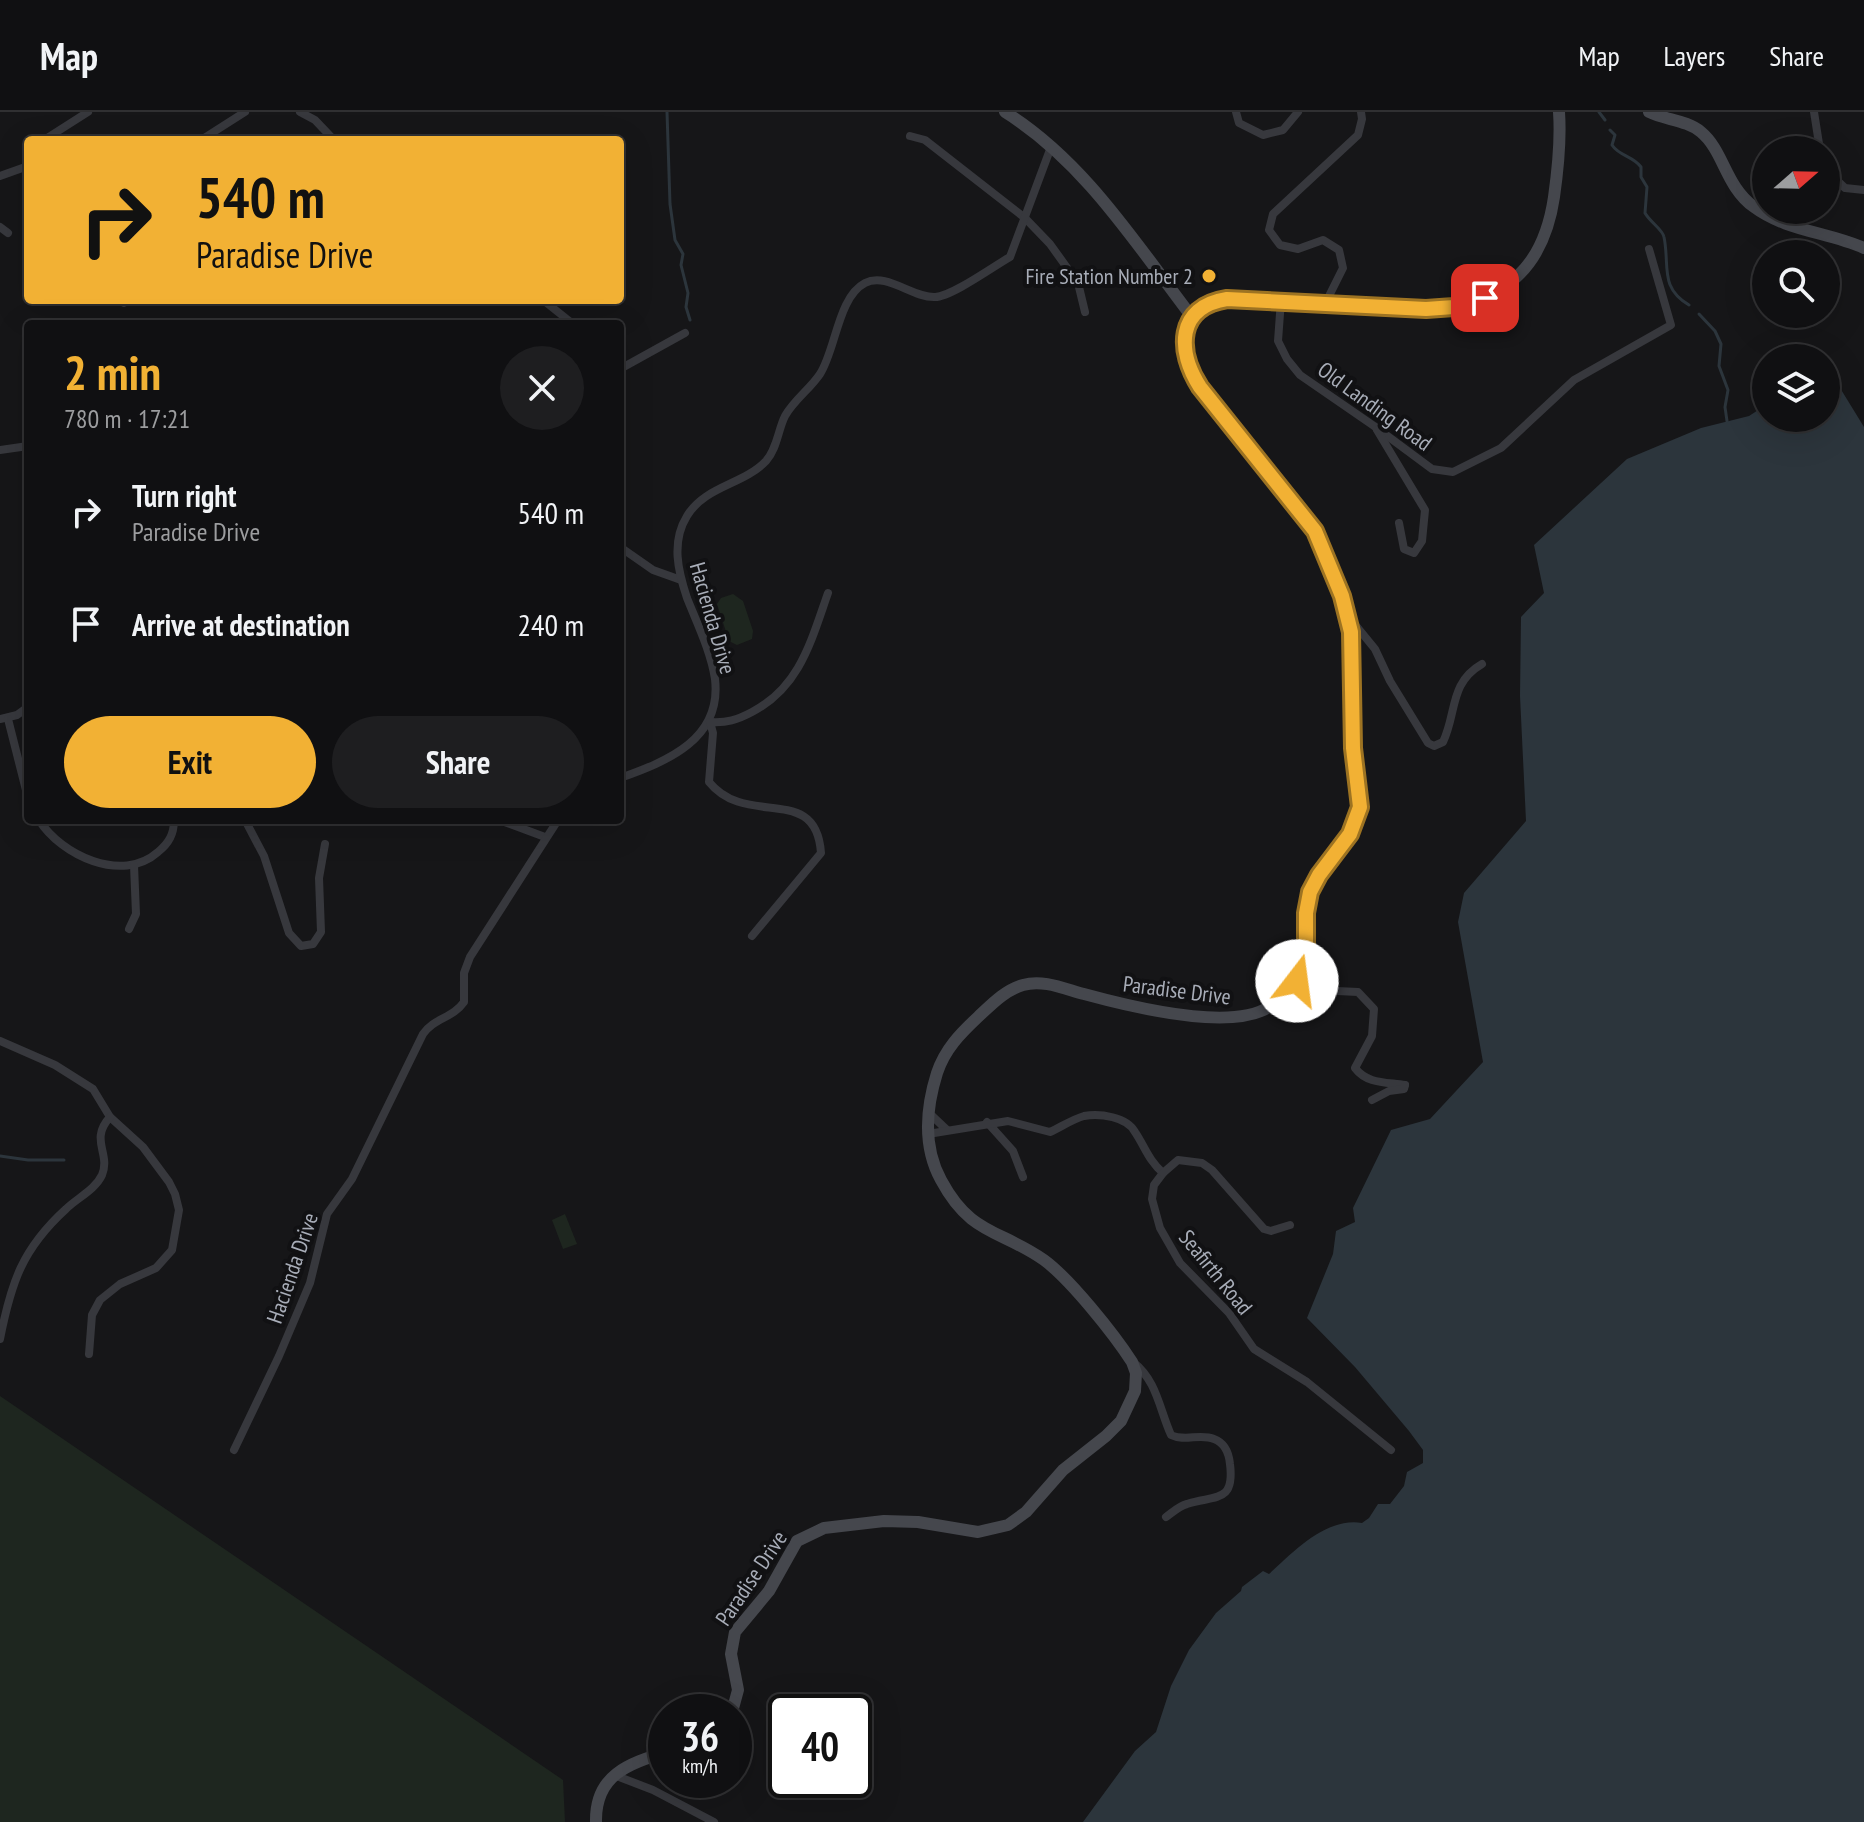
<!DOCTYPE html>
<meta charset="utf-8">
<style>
body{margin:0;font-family:"PT Sans Narrow",sans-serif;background:#1e1e20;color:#f1f3f6;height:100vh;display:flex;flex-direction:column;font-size:30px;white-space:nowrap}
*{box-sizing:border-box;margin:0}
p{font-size:26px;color:#9c9d9f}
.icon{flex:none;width:44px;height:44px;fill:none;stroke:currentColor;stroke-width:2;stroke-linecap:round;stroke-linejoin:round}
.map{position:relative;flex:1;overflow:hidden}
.panel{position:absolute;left:24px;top:208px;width:600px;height:504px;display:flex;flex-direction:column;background:#101012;border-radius:8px;box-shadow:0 8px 32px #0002,0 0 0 2px #303032}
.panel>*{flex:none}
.hud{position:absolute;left:24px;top:24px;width:600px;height:168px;border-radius:8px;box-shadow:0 8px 32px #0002,0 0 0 2px #303032;background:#f2b134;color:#111;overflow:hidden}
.needle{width:52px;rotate:70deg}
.tools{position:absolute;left:1752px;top:24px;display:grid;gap:16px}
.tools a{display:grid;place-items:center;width:88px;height:88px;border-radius:50%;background:#101012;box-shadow:0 8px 32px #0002,0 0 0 2px #303032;font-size:40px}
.speed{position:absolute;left:648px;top:1582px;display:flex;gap:16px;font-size:40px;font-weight:700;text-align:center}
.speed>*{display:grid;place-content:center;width:104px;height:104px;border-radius:50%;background:#101012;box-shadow:0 8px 32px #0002,0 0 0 2px #303032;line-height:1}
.speed small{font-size:20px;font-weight:400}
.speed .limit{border:4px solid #111;border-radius:12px;background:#fff;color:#111}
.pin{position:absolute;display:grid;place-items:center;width:68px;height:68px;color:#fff;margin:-34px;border-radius:16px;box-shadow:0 4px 12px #0006}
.me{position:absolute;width:88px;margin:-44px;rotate:15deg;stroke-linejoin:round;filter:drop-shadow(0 0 6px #0008)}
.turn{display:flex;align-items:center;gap:28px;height:168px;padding:0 40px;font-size:36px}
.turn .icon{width:104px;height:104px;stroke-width:2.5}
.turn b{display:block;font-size:56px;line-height:68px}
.round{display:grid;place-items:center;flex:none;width:84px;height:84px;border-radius:42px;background:#1e1e20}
.summary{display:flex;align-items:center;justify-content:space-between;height:136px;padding:0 40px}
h1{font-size:48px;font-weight:700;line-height:60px;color:#f2b134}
.primary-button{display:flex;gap:16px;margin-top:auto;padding:16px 40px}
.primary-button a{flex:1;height:92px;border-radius:48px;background:#f2b134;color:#111;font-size:32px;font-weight:700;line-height:92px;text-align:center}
.primary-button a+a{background:#1e1e20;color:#f1f3f6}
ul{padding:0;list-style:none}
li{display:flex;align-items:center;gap:24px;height:112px;padding:0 40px}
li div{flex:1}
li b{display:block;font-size:30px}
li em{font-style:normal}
header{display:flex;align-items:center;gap:48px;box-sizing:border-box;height:112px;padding:0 40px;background:#101012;border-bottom:2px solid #303032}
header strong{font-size:38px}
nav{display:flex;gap:44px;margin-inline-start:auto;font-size:28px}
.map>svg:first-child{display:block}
</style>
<header>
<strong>Map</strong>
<nav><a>Map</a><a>Layers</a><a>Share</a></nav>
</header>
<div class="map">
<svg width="1864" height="1710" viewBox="0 0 1864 1710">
<rect width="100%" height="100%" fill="#161618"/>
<g fill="#1e261f">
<path d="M733,482l10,7 10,30 -1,8 -15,6 -8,-4 -12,-37 4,-6z"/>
<path d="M565,1102l12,30 -14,5 -11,-29z"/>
<path d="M0,1284l563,384 2,42h-565z"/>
</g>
<path fill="#2c353c" d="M1826,269l11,2 27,44v1395h-781l52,-71 21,-19 15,-46 18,-36 27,-37 25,-22 1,-4 21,-16 6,3c24,-22 57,-57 93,-51l7,-5 9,-14h12l14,-18 3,-14 16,-9v-13l-14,-19 -54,-64 -48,-49 26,-64 3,-23 19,-9 -2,-14 38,-78 39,-11 53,-57 -25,-140 6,-29 62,-72 -6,-125 1,-79 23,-24 -10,-48 93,-86 74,-31 48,-12 17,-11v13h60z"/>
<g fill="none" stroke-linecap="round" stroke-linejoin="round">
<g stroke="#2c353c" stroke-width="3">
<path d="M667,0l3,92 5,36 8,14 -2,11 7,28 -2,14 4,13"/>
<path d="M1599,0l6,8"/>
<path d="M1610,18l5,5 -3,10c7,11 21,11 29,22v10l6,10 -2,26c5,9 18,17 19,24 6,29 -5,50 25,68"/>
<path d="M1699,202l16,17 6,13 -2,22 9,24 -3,17 2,14"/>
<path d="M0,1044l28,4h36"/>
</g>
<g stroke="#37383d" stroke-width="8">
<path d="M300,0l15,8 19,20"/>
<path d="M1236,0l3,11 24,12 20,-5 15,-18"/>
<path d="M1814,0l6,38"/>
<path d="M910,24l15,4 100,78 25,26 28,39 7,29"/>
<path d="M44,28l44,-28"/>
<path d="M201,28l44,-28"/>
<path d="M1826,58l19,18 19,2"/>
<path d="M0,64l28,-10"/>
<path d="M0,115l8,6"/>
<path d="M543,188l30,24"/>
<path d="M1281,188l-3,41 9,18 13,16 74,51 58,43 21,3 48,-24 73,-68 97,-55 -22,-76"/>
<path d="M124,191l1,-3"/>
<path d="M1325,192l18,-36 -4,-18 -16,-10 -25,9 -18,-4 -11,-15 4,-16 85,-79 4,-16 -1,-7"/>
<path d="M620,257l65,-36"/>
<path d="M1377,318l48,80 -3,31 -8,12 -10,-4 -5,-26"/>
<path d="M0,338l28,-4"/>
<path d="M620,435l33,23 28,10"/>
<path d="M1348,504l27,33 15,32 38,62 6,3 9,-4c14,-29 6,-59 39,-78"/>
<path d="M0,607l17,-4 11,-8"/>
<path d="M8,607l20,79"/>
<path d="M620,666c48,-17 102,-39 95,-99 -4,-27 -18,-56 -28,-81 -9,-27 -16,-56 0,-82 18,-30 56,-31 79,-55 11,-12 12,-31 19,-45 9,-16 25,-27 35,-42 16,-25 18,-77 45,-91 22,-11 47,15 70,14 16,0 59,-31 75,-40l41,-110"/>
<path d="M39,708c22,35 83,64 119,32 11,-9 16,-18 16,-32"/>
<path d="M245,708l19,36 25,77 12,13 12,-2 8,-12 -2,-54 6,-34"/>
<path d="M499,708l46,17"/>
<path d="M129,817l7,-15 -2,-49"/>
<path d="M752,824l69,-83c-5,-71 -74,-24 -112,-71l4,-49 -3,-11c17,1 27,-2 42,-10 48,-25 59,-71 76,-119"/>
<path d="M1316,878l42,2 16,17 -2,27 -17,32c12,16 31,14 50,17"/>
<path d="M0,929l55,24 38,24 17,28 33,30 26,35 6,12 4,16 -7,40 -16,18 -36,16 -20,16 -8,15 -3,39"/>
<path d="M1372,988l17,-9 15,-2 1,-4"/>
<path d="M928,1000l19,18"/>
<path d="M987,1010l26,29 10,26"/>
<path d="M928,1022l80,-13 42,11c11,-5 23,-13 34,-16 16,-3 43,1 51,16 10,15 14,29 28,41l-9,12 -2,14 8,29 20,35 49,50 25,36 53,33 84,68"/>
<path d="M1163,1061l15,-13 24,3 10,7 52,59 7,2 19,-6"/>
<path d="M0,1227c11,-56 22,-90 66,-130 11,-11 29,-19 36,-34 9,-22 -13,-35 8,-58"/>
<path d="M1133,1250c24,19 26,46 38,73 14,7 29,-2 43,4 11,4 15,15 16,25 5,40 -16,31 -43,40 -8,2 -14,8 -21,13"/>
<path d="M234,1338l45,-94 31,-73 17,-69 25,-35 71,-145c11,-16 30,-16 41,-32v-29l6,-16 88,-137"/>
<path d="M614,1663l39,15 61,32"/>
</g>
<g stroke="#45474d" stroke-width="12">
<path d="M1005,0c79,49 131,132 187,205"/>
<path d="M1649,0c16,8 38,8 52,20 23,19 24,54 53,75 32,24 74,25 110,41"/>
<path d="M732,1600l6,-22 -7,-36 4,-22 34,-41 28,-50 27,-13 60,-7 34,1 60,10 30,-7 18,-13 37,-42 43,-34 15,-15 14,-30 1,-18 -4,-11c-18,-28 -62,-83 -88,-102 -44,-31 -73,-24 -103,-80 -18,-33 -15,-72 -4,-107 8,-24 23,-39 41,-56 13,-12 27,-27 45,-32 20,-6 42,4 61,9 44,12 146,38 185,13 62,-40 23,-71 43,-119 12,-28 44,-48 48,-80 3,-28 -8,-58 -7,-86 3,-73 -3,-117 -35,-184 -10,-21 -27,-39 -42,-57 -18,-22 -36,-44 -55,-67 -11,-14 -24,-28 -31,-45 -14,-34 1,-64 37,-70 115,-9 302,69 327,-102 4,-28 7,-57 5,-85"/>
<path d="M596,1710c-1,-47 32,-58 70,-70"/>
</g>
</g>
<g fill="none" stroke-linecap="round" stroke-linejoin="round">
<defs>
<path id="route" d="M1297,869l9,-20v-48l4,-21 9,-17 31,-41 10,-27 -7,-59 -2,-116 -9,-36 -27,-65 -115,-144c-23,-36 -24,-80 27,-88l199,10 28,-2 31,-9"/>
</defs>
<use href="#route" stroke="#9d7322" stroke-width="20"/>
<use href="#route" stroke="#f2b134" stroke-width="14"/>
</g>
<circle fill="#f2b134" stroke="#111113" stroke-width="3" cx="1209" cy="164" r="8"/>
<g text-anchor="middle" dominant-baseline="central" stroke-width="8" stroke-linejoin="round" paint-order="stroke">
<g font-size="22" fill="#a8adb8" stroke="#111113" text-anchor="end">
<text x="1193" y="164">Fire Station Number 2</text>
</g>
<g font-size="22" fill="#a8adb8" stroke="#111113">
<text transform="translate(1375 294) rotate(36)">Old Landing Road</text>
<text transform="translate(713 506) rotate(74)">Hacienda Drive</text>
<text transform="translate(1177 878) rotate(7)">Paradise Drive</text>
<text transform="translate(292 1156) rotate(-71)">Hacienda Drive</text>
<text transform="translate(1216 1160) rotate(51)">Seafirth Road</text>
<text transform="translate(751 1466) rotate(-56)">Paradise Drive</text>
</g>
</g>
</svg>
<div class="tools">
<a><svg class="needle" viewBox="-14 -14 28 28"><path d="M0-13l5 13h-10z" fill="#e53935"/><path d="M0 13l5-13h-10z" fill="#9c9d9f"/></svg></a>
<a><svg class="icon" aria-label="search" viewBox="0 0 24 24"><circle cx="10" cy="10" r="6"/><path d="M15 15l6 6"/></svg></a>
<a><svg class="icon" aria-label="layers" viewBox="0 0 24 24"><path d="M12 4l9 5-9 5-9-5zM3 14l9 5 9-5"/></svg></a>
</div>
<div class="speed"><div>36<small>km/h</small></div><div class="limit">40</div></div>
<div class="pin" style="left:1485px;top:186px;background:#d93025"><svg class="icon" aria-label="arrive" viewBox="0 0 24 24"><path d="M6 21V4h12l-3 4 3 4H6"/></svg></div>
<svg class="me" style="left:1297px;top:869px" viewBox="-20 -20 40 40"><circle r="19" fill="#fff"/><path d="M0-13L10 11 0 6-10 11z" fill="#f2b134"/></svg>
<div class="hud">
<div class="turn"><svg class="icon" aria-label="right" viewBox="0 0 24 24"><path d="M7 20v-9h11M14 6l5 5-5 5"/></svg><div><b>540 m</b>Paradise Drive</div></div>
</div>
<section class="panel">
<div class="summary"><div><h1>2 min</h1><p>780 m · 17:21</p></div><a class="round"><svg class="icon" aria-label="close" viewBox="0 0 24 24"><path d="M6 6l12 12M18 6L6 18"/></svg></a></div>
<ul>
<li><svg class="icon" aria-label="right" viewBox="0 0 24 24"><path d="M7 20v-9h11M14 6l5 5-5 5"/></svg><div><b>Turn right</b><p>Paradise Drive</p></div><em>540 m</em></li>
<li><svg class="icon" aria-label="arrive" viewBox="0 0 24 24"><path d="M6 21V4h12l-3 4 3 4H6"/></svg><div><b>Arrive at destination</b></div><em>240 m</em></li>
</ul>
<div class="primary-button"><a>Exit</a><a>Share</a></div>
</section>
</div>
